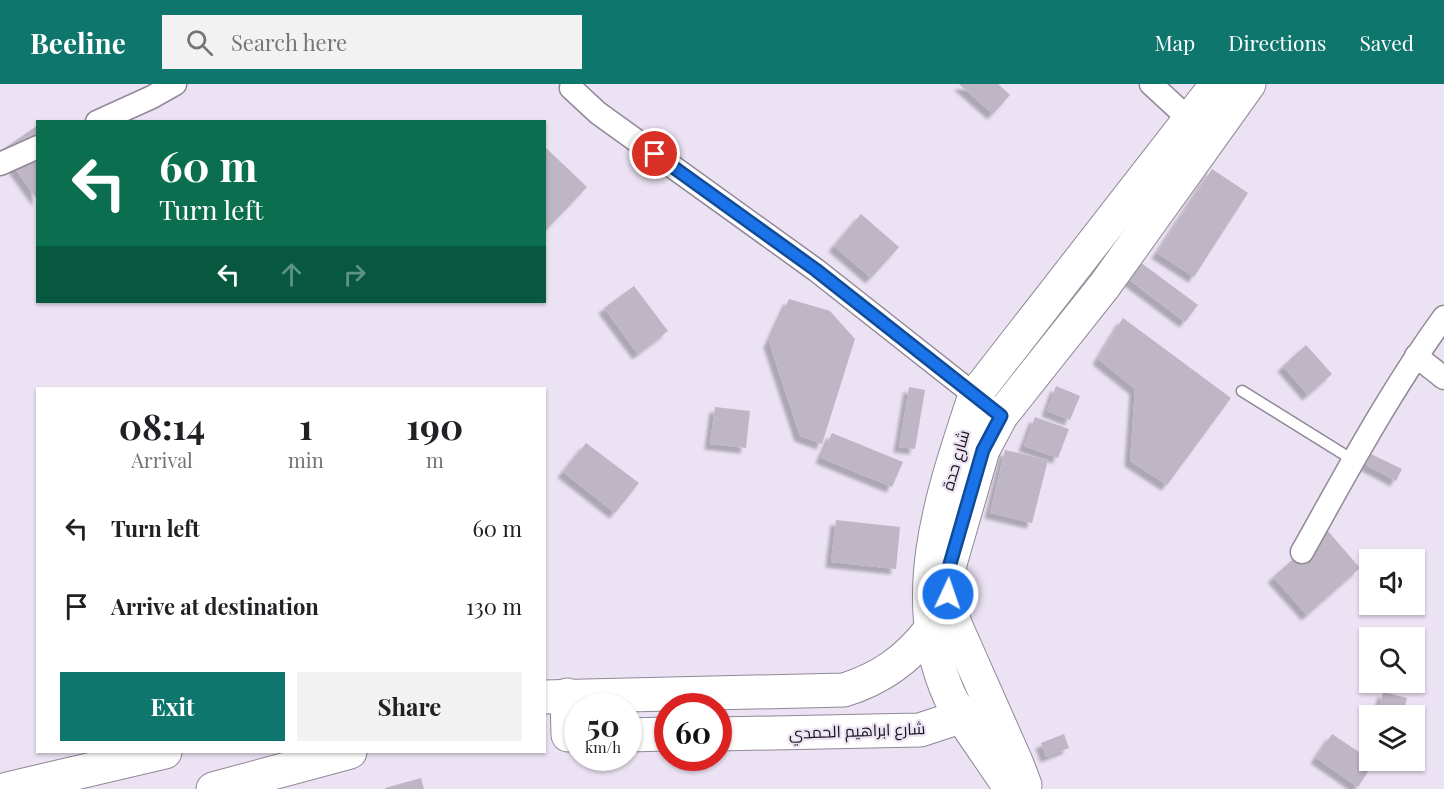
<!DOCTYPE html>
<meta charset="utf-8">
<style>
body{margin:0;font-family:"Playfair Display",Cairo,serif;background:#f2f2f2;color:#202124;height:100vh;display:flex;flex-direction:column;font-size:22px;white-space:nowrap}
*{box-sizing:border-box;margin:0}
p{font-size:20px;color:#757577}
.icon{flex:none;width:33px;height:33px;fill:none;stroke:currentColor;stroke-width:2;stroke-linecap:round;stroke-linejoin:round}
.map{position:relative;flex:1;overflow:hidden}
.drawer{position:absolute;left:36px;top:303px;width:510px;height:366px;display:flex;flex-direction:column;background:#fff;border-radius:0px;box-shadow:0 2px 4px #0004}
.drawer>*{flex:none}
.banner{position:absolute;left:36px;top:36px;width:510px;height:183px;border-radius:0px;box-shadow:0 2px 4px #0004;background:#0b6e4f;color:#fff;overflow:hidden}
.tools{position:absolute;left:1359px;top:465px;display:grid;gap:12px}
.tools a{display:grid;place-items:center;width:66px;height:66px;border-radius:0px;background:#fff;box-shadow:0 2px 4px #0004;font-size:30px}
.speed{position:absolute;left:564px;top:609px;display:flex;gap:12px;font-size:30px;font-weight:700;text-align:center}
.speed>*{display:grid;place-content:center;width:78px;height:78px;border-radius:50%;background:#fff;box-shadow:0 2px 4px #0004;line-height:1}
.speed small{font-size:15px;font-weight:400}
.speed .limit{border:9px solid #d22;background:#fff;color:#111}
.pin{position:absolute;display:grid;place-items:center;width:51px;height:51px;color:#fff;margin:-26px;border:3px solid #fff;border-radius:50%;box-shadow:0 2px 6px #0007}
.me{position:absolute;width:66px;margin:-33px;rotate:3deg;stroke-linejoin:round;filter:drop-shadow(0 0 4px #0008)}
.turn{display:flex;align-items:center;gap:21px;height:126px;padding:0 24px;font-size:27px}
.turn .icon{width:78px;height:78px;stroke-width:2.5}
.turn b{display:block;font-size:42px;line-height:51px}
.lanes{display:flex;align-items:center;height:57px;padding:0 24px;background:#0003;justify-content:center;gap:30px;direction:ltr}
.lanes .off{opacity:.35}
.eta{display:flex;justify-content:space-evenly;align-items:center;height:102px;text-align:center}
.eta b{font-size:36px;font-weight:700;line-height:42px}
.cta{display:flex;gap:12px;margin-top:auto;padding:12px 24px}
.cta a{flex:1;height:69px;border-radius:0px;background:#0f766e;color:#fff;font-size:24px;font-weight:700;line-height:69px;text-align:center}
.cta a+a{background:#f2f2f2;color:#202124}
ul{padding:0;list-style:none}
li{display:flex;align-items:center;gap:18px;height:78px;padding:0 24px}
li div{flex:1}
li b{display:block;font-size:22px}
li em{font-style:normal}
header{display:flex;align-items:center;gap:36px;box-sizing:border-box;height:84px;padding:0 30px;background:#0f766e;color:#fff}
header strong{font-size:28px}
nav{display:flex;gap:33px;margin-inline-start:auto;font-size:21px}
.search{width:420px;height:54px;background:#f2f2f2;display:flex;align-items:center;gap:15px;box-sizing:border-box;padding:0 21px;border-radius:0px;color:#757577;font-size:22px}
.map>svg:first-child{display:block}
</style>
<header>
<strong>Beeline</strong>
<div class="search"><svg class="icon" aria-label="search" viewBox="0 0 24 24"><circle cx="10" cy="10" r="6"/><path d="M15 15l6 6"/></svg>Search here</div>
<nav><a>Map</a><a>Directions</a><a>Saved</a></nav>
</header>
<div class="map">
<svg width="1444" height="705" viewBox="0 0 1444 705">
<defs>
<filter id="shadow"><feDropShadow dx="-5.5" dy="5.5" stdDeviation="1.5" flood-color="#0004"/></filter>
</defs>
<rect width="100%" height="100%" fill="#ebe2f3"/>
<g fill="#beb5c5" filter="url(#shadow)">
<path d="M959,0h39l12,11 -17,19z"/>
<path d="M38,41v76l-36,-51z"/>
<path d="M544,62l43,41 -43,45z"/>
<path d="M1212,85l36,24 -54,84 -37,-24z"/>
<path d="M861,130l38,33 -28,31 -37,-32z"/>
<path d="M1136,175l62,46 -13,17 -61,-46z"/>
<path d="M634,202l34,45 -30,23 -34,-46z"/>
<path d="M789,215l41,12 25,28 -33,105 -22,-8 -31,-94z"/>
<path d="M1123,234l108,80 -64,87 -37,-24 5,-72 -37,-30z"/>
<path d="M1306,261l26,29 -24,21 -25,-29z"/>
<path d="M1056,302l24,10 -10,24 -23,-9z"/>
<path d="M909,303l16,3 -10,59 -16,-2z"/>
<path d="M715,323l35,4 -4,37 -36,-4z"/>
<path d="M1035,333l34,12 -11,29 -34,-12z"/>
<path d="M832,349l71,29 -11,25 -71,-29z"/>
<path d="M586,359l53,40 -24,30 -52,-41z"/>
<path d="M1005,366l43,10 -16,63 -42,-10z"/>
<path d="M1371,370l31,15 -6,12 -30,-16z"/>
<path d="M836,436l64,7 -4,42 -65,-7z"/>
<path d="M1327,446l33,38 -53,47 -34,-38z"/>
<path d="M1383,608l24,6 -4,18h-26z"/>
<path d="M1064,650l5,14 -23,9 -5,-14z"/>
<path d="M1332,650l42,28 -16,25 -42,-29z"/>
<path d="M421,694l3,11h-39v-1z"/>
</g>
<g fill="none" stroke-linecap="round" stroke-linejoin="round">
<defs>
<path id="lane" d="M1242,307l111,69"/>
<g id="street">
<path d="M1151,0l39,36"/>
<path d="M571,4l27,25 218,157 170,134"/>
<path d="M97,38l55,-25 23,-13"/>
<path d="M0,80l38,-17"/>
<path d="M1416,272l28,22"/>
<path d="M1302,468c45,-80 88,-161 142,-235"/>
</g>
<g id="primary">
<path d="M567,611l1,40"/>
<path d="M544,613l300,-7c36,-11 63,-30 86,-60"/>
<path d="M718,650l202,-4 61,-20"/>
<path d="M628,651l40,-1"/>
<path d="M1025,701l-8,-21 -62,-140 -7,-30 2,-30 33,-114 18,-34 104,-131 144,-201"/>
<path d="M7,705l158,-37"/>
<path d="M213,705l137,-37"/>
<path d="M1011,705c-13,-19 -26,-38 -39,-57 -7,-11 -16,-23 -22,-35 -45,-99 -7,-205 25,-302l242,-311"/>
</g>
</defs>
<use href="#lane" stroke="#908797" stroke-width="13"/>
<use href="#street" stroke="#908797" stroke-width="25"/>
<use href="#primary" stroke="#908797" stroke-width="35"/>
<use href="#lane" stroke="#fff" stroke-width="10"/>
<use href="#street" stroke="#fff" stroke-width="22"/>
<use href="#primary" stroke="#fff" stroke-width="33"/>
</g>
<g fill="none" stroke-linecap="round" stroke-linejoin="round">
<defs>
<path id="route" d="M655,70l161,116 185,146 -18,34 -33,114 -2,30"/>
</defs>
<use href="#route" stroke="#114b97" stroke-width="15"/>
<use href="#route" stroke="#1a73e8" stroke-width="10"/>
</g>
<g text-anchor="middle" dominant-baseline="central" stroke-width="4.5" stroke-linejoin="round" paint-order="stroke">
<g font-size="16" fill="#161218" stroke="#ebe2f3">
<text transform="translate(955 376) rotate(-74)">شارع حدة</text>
<text transform="translate(857 646) rotate(-2)">شارع ابراهيم الحمدي</text>
</g>
</g>
</svg>
<div class="tools">
<a><svg class="icon" aria-label="sound" viewBox="0 0 24 24"><path d="M4 9h4l5-4v14l-5-4H4zM17 9q2 3 0 6"/></svg></a>
<a><svg class="icon" aria-label="search" viewBox="0 0 24 24"><circle cx="10" cy="10" r="6"/><path d="M15 15l6 6"/></svg></a>
<a><svg class="icon" aria-label="layers" viewBox="0 0 24 24"><path d="M12 4l9 5-9 5-9-5zM3 14l9 5 9-5"/></svg></a>
</div>
<div class="speed"><div>50<small>km/h</small></div><div class="limit">60</div></div>
<div class="pin" style="left:655px;top:70px;background:#d93025"><svg class="icon" aria-label="arrive" viewBox="0 0 24 24"><path d="M6 21V4h12l-3 4 3 4H6"/></svg></div>
<svg class="me" style="left:948px;top:510px" viewBox="-20 -20 40 40"><circle r="17" fill="#1a73e8" stroke="#fff" stroke-width="3"/><path d="M0-11L8 9 0 5-8 9z" fill="#fff"/></svg>
<div class="banner">
<div class="turn"><svg class="icon" aria-label="left" viewBox="0 0 24 24"><path d="M17 20v-9H6M10 6l-5 5 5 5"/></svg><div><b>60 m</b>Turn left</div></div>
<div class="lanes"><svg class="icon" aria-label="left" viewBox="0 0 24 24"><path d="M17 20v-9H6M10 6l-5 5 5 5"/></svg><svg class="icon off" aria-label="ahead" viewBox="0 0 24 24"><path d="M12 20V5M6 11l6-6 6 6"/></svg><svg class="icon off" aria-label="right" viewBox="0 0 24 24"><path d="M7 20v-9h11M14 6l5 5-5 5"/></svg></div>
</div>
<section class="drawer">
<div class="eta">
<div><b>08:14</b><p>Arrival</p></div>
<div><b>1</b><p>min</p></div>
<div><b>190</b><p>m</p></div>
</div>
<ul>
<li><svg class="icon" aria-label="left" viewBox="0 0 24 24"><path d="M17 20v-9H6M10 6l-5 5 5 5"/></svg><div><b>Turn left</b></div><em>60 m</em></li>
<li><svg class="icon" aria-label="arrive" viewBox="0 0 24 24"><path d="M6 21V4h12l-3 4 3 4H6"/></svg><div><b>Arrive at destination</b></div><em>130 m</em></li>
</ul>
<div class="cta"><a>Exit</a><a>Share</a></div>
</section>
</div>
